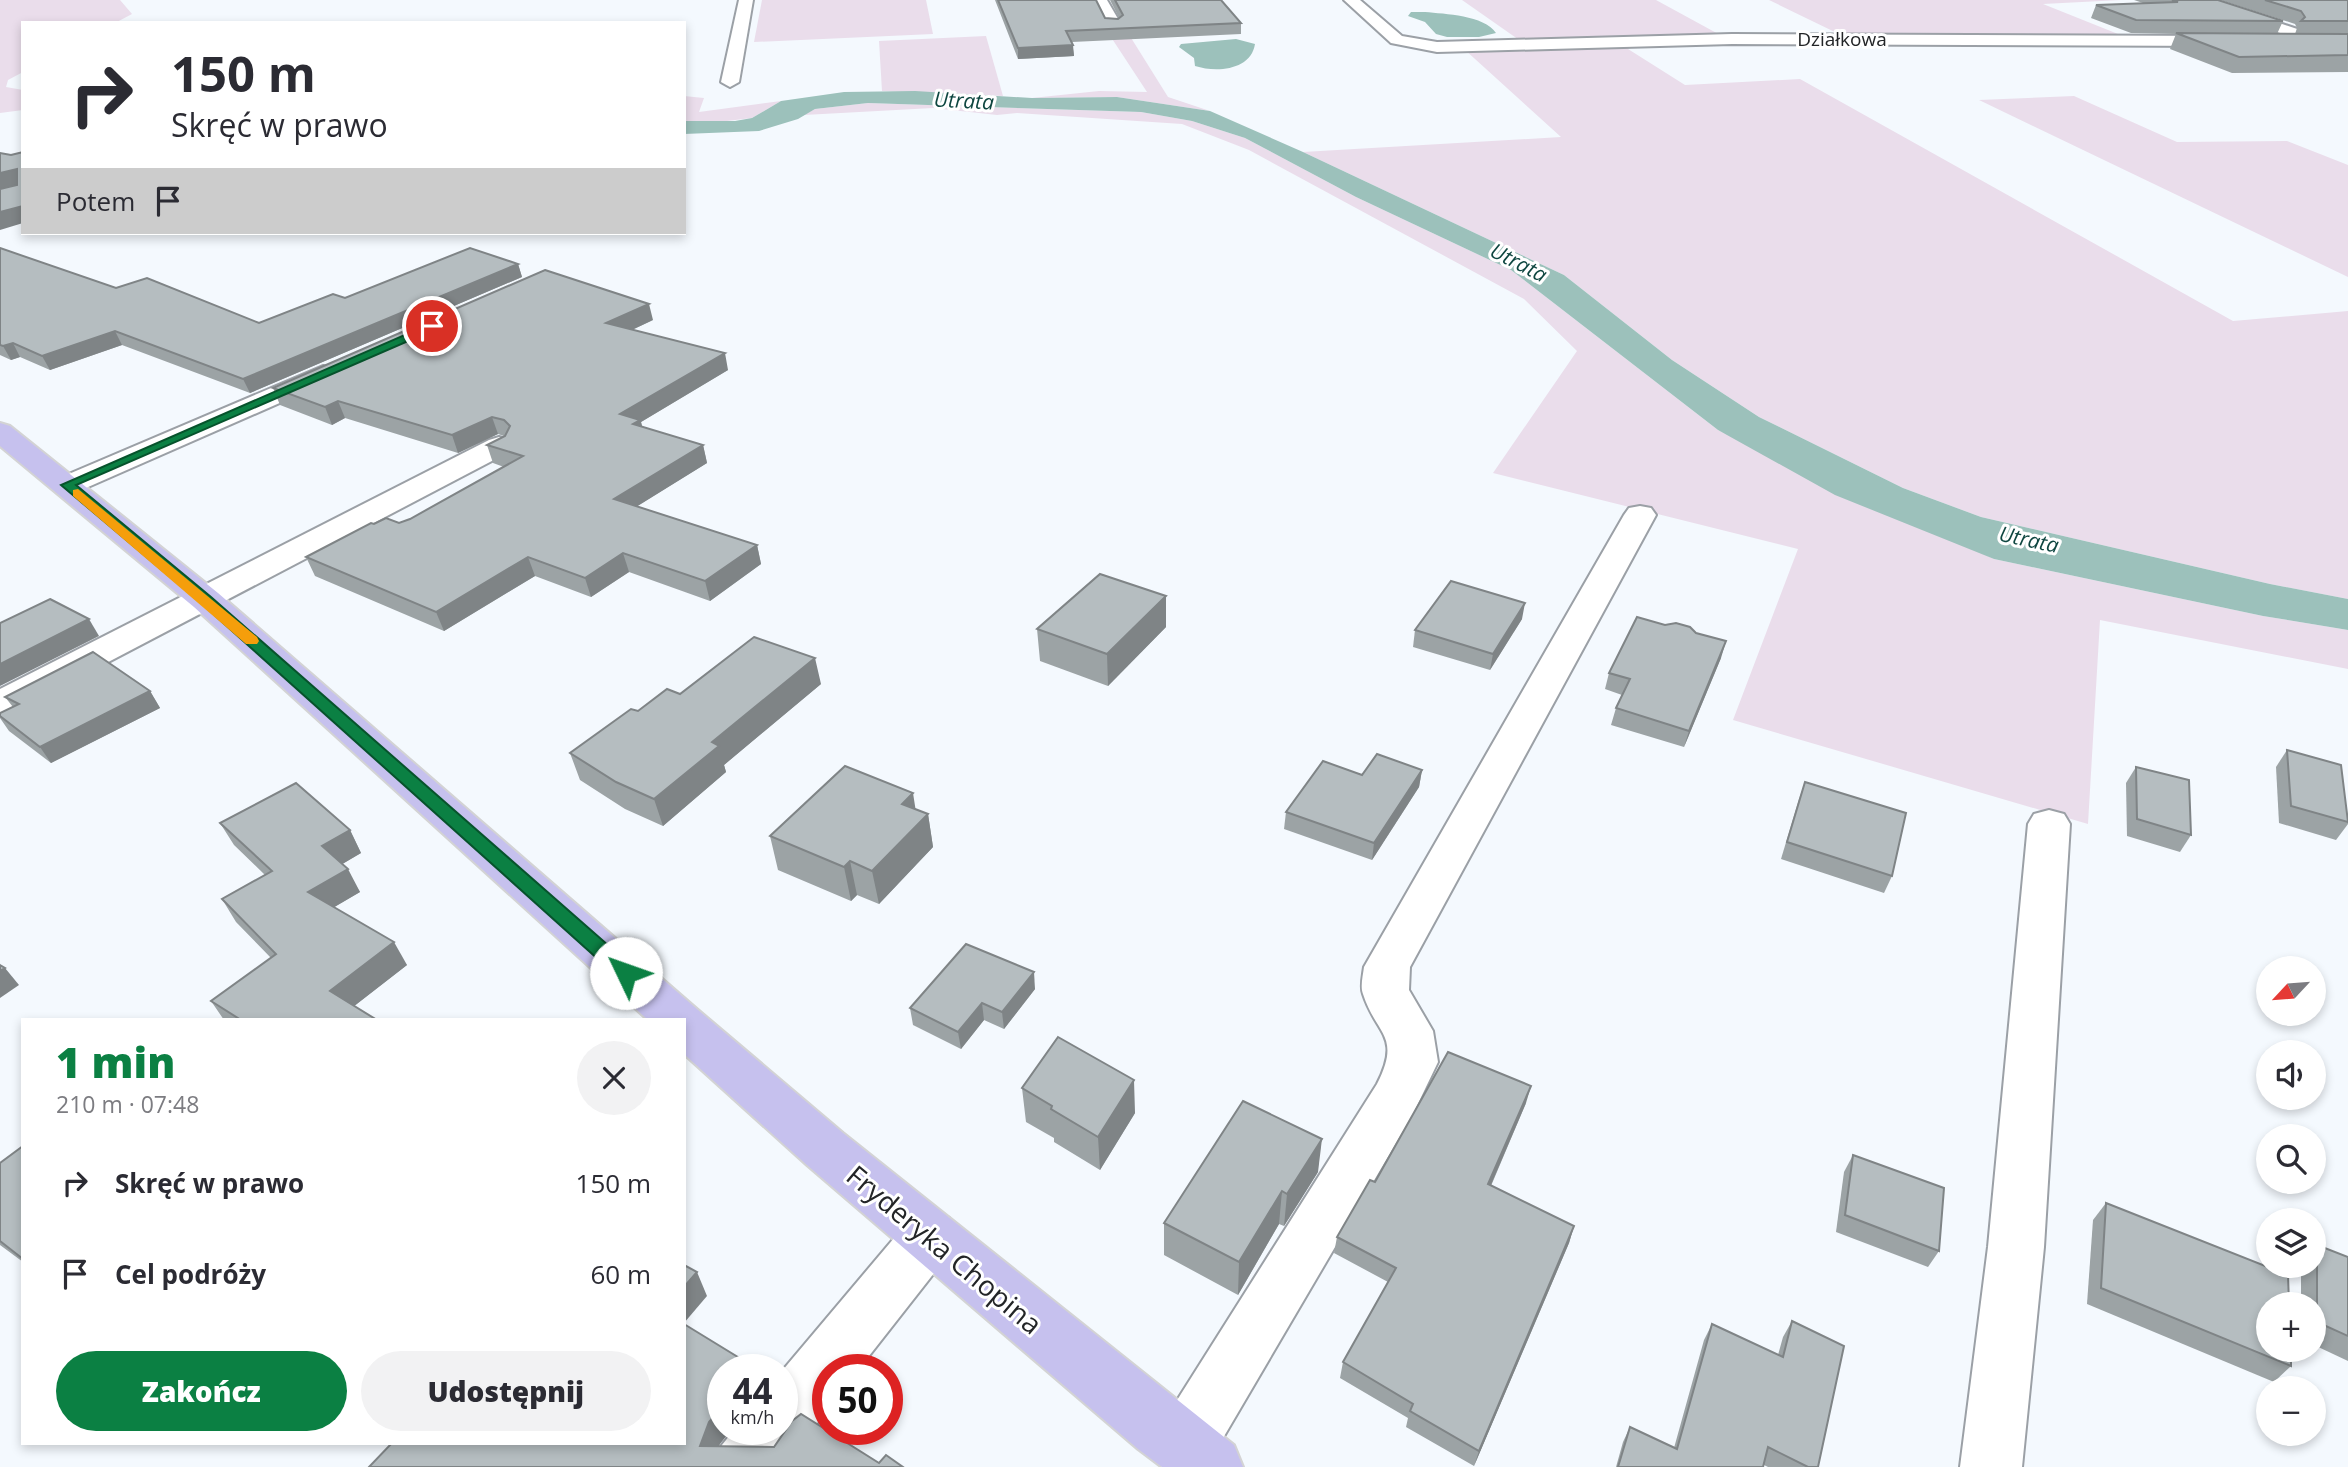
<!DOCTYPE html>
<html lang="pl">
<meta charset="utf-8">
<style>
body{margin:0;font-family:"Open Sans",sans-serif;background:#f2f2f3;color:#2b2b33;height:100vh;display:flex;flex-direction:column;font-size:26px;white-space:nowrap}
*{box-sizing:border-box;margin:0}
p{font-size:23px;color:#7c7c81}
.icon{flex:none;width:38px;height:38px;fill:none;stroke:currentColor;stroke-width:2;stroke-linecap:round;stroke-linejoin:round}
.map{position:relative;flex:1;overflow:hidden}
.side{position:absolute;left:21px;top:1018px;width:665px;height:427px;display:flex;flex-direction:column;background:#fff;border-radius:0px;box-shadow:0 4px 10px #0003}
.side>*{flex:none}
.hud{position:absolute;left:21px;top:21px;width:665px;height:214px;border-radius:0px;box-shadow:0 4px 10px #0003;background:#fff;color:#2b2b33;overflow:hidden}
.needle{width:46px;rotate:244deg}
.controls{position:absolute;left:2256px;top:956px;display:grid;gap:14px}
.controls a{display:grid;place-items:center;width:70px;height:70px;border-radius:50%;background:#fff;box-shadow:0 4px 10px #0003;font-size:35px}
.speed{position:absolute;left:707px;top:1354px;display:flex;gap:14px;font-size:35px;font-weight:700;text-align:center}
.speed>*{display:grid;place-content:center;width:91px;height:91px;border-radius:50%;background:#fff;box-shadow:0 4px 10px #0003;line-height:1}
.speed small{font-size:18px;font-weight:400}
.speed .limit{border:10px solid #d22;background:#fff;color:#111}
.pin{position:absolute;display:grid;place-items:center;width:60px;height:60px;color:#fff;margin:-30px;border:4px solid #fff;border-radius:50%;box-shadow:0 2px 7px #0007}
.me{position:absolute;width:77px;margin:-38px;rotate:312deg;stroke-linejoin:round;filter:drop-shadow(0 0 5px #0008)}
.turn{display:flex;align-items:center;gap:24px;height:147px;padding:0 35px;font-size:32px}
.turn .icon{width:91px;height:91px;stroke-width:2.5}
.turn b{display:block;font-size:49px;line-height:60px}
.then{display:flex;align-items:center;height:66px;padding:0 35px;background:#0003;gap:14px;font-size:26px}
.round{display:grid;place-items:center;flex:none;width:74px;height:74px;border-radius:37px;background:#f2f2f3}
.summary{display:flex;align-items:center;justify-content:space-between;height:119px;padding:0 35px}
h1{font-size:42px;font-weight:800;line-height:52px;color:#0b8043}
.action{display:flex;gap:14px;margin-top:auto;padding:14px 35px}
.action a{flex:1;height:80px;border-radius:42px;background:#0b8043;color:#fff;font-size:28px;font-weight:800;line-height:80px;text-align:center}
.action a+a{background:#f2f2f3;color:#2b2b33}
ul{padding:0;list-style:none}
li{display:flex;align-items:center;gap:21px;height:91px;padding:0 35px}
li div{flex:1}
li b{display:block;font-size:26px}
li em{font-style:normal}
.map>svg:first-child{display:block}
</style>
<div class="map">
<svg width="2348" height="1467" viewBox="0 0 2348 1467">
<rect width="100%" height="100%" fill="#f4f9fe"/>
<g fill="#eaddeb">
<path d="M0,0h120l12,14 -17,9h-92v49l-15,8 -2,7 17,3v20l-23,3z"/>
<path d="M762,0h164l7,34 -179,8z"/>
<path d="M1462,0h194l66,36 -200,6z"/>
<path d="M1769,0h352l-78,4 80,32 -282,-1z"/>
<path d="M1123,25l45,72 42,14 -93,-14 -85,1 67,-7 48,1 -40,-61z"/>
<path d="M986,36l17,60 -121,-5 -3,-50z"/>
<path d="M1633,45l-5,4 57,36 115,-6 433,242 115,-10v288l-78,-15 -289,-67 -78,-29 -144,-71 -87,-57 -108,-85 -261,-123 258,-15 -97,-88z"/>
<path d="M684,96l20,2 -5,14 82,-11 -29,17 -42,5 -26,-2z"/>
<path d="M2074,96l103,46 110,-1 61,24v112l-369,-177z"/>
<path d="M868,103l273,9 51,9 53,17 111,59 155,73 207,160 276,129 269,57 85,14v39l-248,-49 -12,204 -355,-104 65,-171 -305,-76 84,-122 -53,-52 -275,-149 -67,-26 -165,-11 -20,2 -64,-7 -129,7 11,-6z"/>
</g>
<g fill="#9cc1bb">
<path d="M1425,12c20,2 59,3 71,21l-17,4h-32l-11,-3 -11,-12 -17,-6 3,-4z"/>
<path d="M1236,39l19,5c-4,26 -38,29 -60,22l-1,-8 -15,-11 2,-3z"/>
<path d="M915,91l117,7 85,-1 93,14 93,41 261,123 108,85 87,57 144,71 78,29 289,67 78,15v31l-85,-14 -269,-57 -159,-64 -117,-65 -207,-160 -155,-73 -111,-59 -53,-17 -51,-9 -273,-9 -53,6 -17,10 -39,12 -75,3v-13h51l17,-3 29,-17 63,-9z"/>
</g>
<g fill="none" stroke-linecap="round" stroke-linejoin="round">
<defs>
<g id="minor">
<path d="M739,0h14l-14,82 -9,5 -9,-5z"/>
<path d="M1093,0h14l14,24 -3,3h-10z"/>
<path d="M1344,0h16l42,36 35,6 295,-8 493,2 8,5 -8,5 -493,-2 -295,8 -46,-9z"/>
<path d="M2190,0h21l116,39 2,3 -8,5 -6,-2 -123,-42z"/>
<path d="M323,366l9,2 4,6 -4,6 -253,111 -11,3 -11,-3 -4,-6 4,-6z"/>
<path d="M499,437l10,3 5,6 -5,6 -496,260 -13,4v-27l489,-249z"/>
<path d="M1640,506l11,2 5,7 -246,452 -1,23 24,41 5,31 -25,52 -207,353h-44l-9,-21 9,-22 215,-340c25,-49 -1,-49 -14,-90 -3,-7 0,-19 1,-27l260,-452 5,-7z"/>
<path d="M2049,810l15,4 6,10 -26,423 -22,220h-62l28,-220 40,-423 6,-10z"/>
<path d="M930,1211l19,7 8,18 -8,18 -91,116h-30v39l-24,31 -5,1 -16,26h-70l9,-22 12,-15h48v-59l129,-153z"/>
</g>
<path id="major" d="M0,423l10,3 208,167 480,417 145,123 391,312 9,22h-81l-24,-18 -331,-284 -123,-111v-34h-36l-454,-413 -194,-161z"/>
</defs>
<use href="#minor" stroke="#9ba0a6" stroke-width="4"/>
<use href="#major" stroke="#d3d3d4" stroke-width="4"/>
<use href="#minor" fill="#fff" fill-rule="evenodd"/>
<use href="#major" fill="#c6c1ee" fill-rule="evenodd"/>
</g>
<g fill="#9ca3a5">
<path d="M995,0h101l9,18 13,1 1,-1 -9,-18h111l20,23v11l-169,8 2,14 -56,3z"/>
<path d="M2134,0h84l65,21 -6,13h18l2,-6 -2,-4 -75,-24h128v72l-116,1 -62,-24 6,-15 -45,-1 -40,-15 5,-13 47,-2z"/>
<path d="M0,248l116,40 143,35 86,-25 173,-34 4,13 -272,116 -128,-48 -72,25 -30,-13 -9,3 -11,-5z"/>
<path d="M653,320l-21,10 96,40 -87,52 1,5 61,18 4,18 -70,43 120,39 4,19 -51,37 -81,-29 -38,25 -56,-21 -91,55 -129,-55 -9,-19 68,-33 25,-1 11,-4 94,-52 -11,-4 -6,-18 17,-9 -6,-2 -40,19 -113,-35 -13,7 -52,-20 -7,-17z"/>
<path d="M1522,619l-32,51 -77,-23 2,-17z"/>
<path d="M1166,627l-58,59 -68,-25 -3,-32z"/>
<path d="M1721,658l-37,89 -73,-22 5,-17 6,-13 -17,-6 4,-16z"/>
<path d="M821,684l-97,81 2,7 -63,54 -38,-17 -45,-29 -10,-27 68,-42 42,-17z"/>
<path d="M150,691l10,17 -109,55 -42,-32 -9,-13v-5l13,-6 -8,-10z"/>
<path d="M2287,750l61,66v8l-12,16 -57,-17 -3,-56z"/>
<path d="M2136,767l55,68 -11,17 -53,-16 -1,-53z"/>
<path d="M1422,770l-3,17 -47,73 -88,-31 2,-17 76,-37z"/>
<path d="M1805,782l87,94 -8,17 -103,-34 18,-60z"/>
<path d="M915,809l13,5 5,33 -54,57 -22,-9 -6,6 -73,-31 -8,-34z"/>
<path d="M220,823l130,7 11,23 -19,11 18,28 -26,15 73,58 -53,41 23,14h-153l-13,-19 60,-43 -35,-36 -14,-23 43,-24 -31,-30z"/>
<path d="M1035,989l-31,40 -20,-9 -23,29 -48,-24 -3,-17z"/>
<path d="M1022,1088l113,25 -35,57 -46,-28v-4l-28,-16z"/>
<path d="M1526,1103l-35,83 83,40 -5,17 -95,223 -68,-39 2,-9 -68,-40 3,-16 45,-80 -54,-29 3,-16 38,-55z"/>
<path d="M23,1146v116l-23,-17v-82z"/>
<path d="M1853,1155l86,96 -11,16 -92,-35 8,-60z"/>
<path d="M1318,1172l-34,54 -5,-2 -41,71 -74,-40v-32z"/>
<path d="M2106,1203l185,163 -17,16 -187,-78 6,-84z"/>
<path d="M2317,1245l31,12v104l-34,-16v-41h-13v-39h13v-17z"/>
<path d="M1792,1321l26,146h-50l-4,-2 -1,2h-147l7,-25 7,-15 44,21 30,-108 8,-16 66,31 5,-18z"/>
</g>
<g fill="#7f8486">
<path d="M1073,45l1,11 -56,3v-11z"/>
<path d="M17,169l6,15 -23,6v-17z"/>
<path d="M23,206v17l-23,7v-18z"/>
<path d="M518,264l4,13 -272,116 -7,-14z"/>
<path d="M649,304l4,16 -43,20 -4,-17z"/>
<path d="M115,331l7,14 -72,25 -8,-14z"/>
<path d="M13,343l7,14 -9,3 -8,-14z"/>
<path d="M725,353l3,17 -87,52 4,15 -25,-23z"/>
<path d="M338,401l7,17 -13,7 -7,-18z"/>
<path d="M492,417l6,17 -40,19 -6,-18z"/>
<path d="M703,445l4,18 -87,54 -6,-18z"/>
<path d="M757,545l4,19 -51,37 -5,-20z"/>
<path d="M623,553l6,19 -38,25 -6,-19z"/>
<path d="M528,557l7,19 -91,55 -8,-19z"/>
<path d="M1166,596v31l-58,59 -1,-32z"/>
<path d="M1525,603l-3,16 -32,51 3,-16z"/>
<path d="M89,619l10,17 -99,50v-22z"/>
<path d="M1726,641l-5,17 -37,89 5,-16z"/>
<path d="M815,658l6,26 -97,81 2,7 -63,54 -9,-27 58,-57z"/>
<path d="M150,691l10,17 -109,55 -11,-16z"/>
<path d="M1422,770l-3,17 -47,73 2,-17z"/>
<path d="M913,793l5,32 10,-11 5,33 -54,57 -7,-33 30,-67z"/>
<path d="M350,830l11,23 -27,16 -12,-23z"/>
<path d="M850,861l7,34 -6,6 -7,-34z"/>
<path d="M348,869l12,23 -39,23 -13,-23z"/>
<path d="M394,942l13,23 -63,49 -14,-23z"/>
<path d="M5,968l14,17 -19,13v-27z"/>
<path d="M1034,972l1,17 -31,40 -2,-17z"/>
<path d="M982,1003l2,17 -23,29 -3,-17z"/>
<path d="M1134,1080l1,33 -35,57 -2,-33z"/>
<path d="M1531,1086l-5,17 -42,98 4,-17z"/>
<path d="M1322,1139l-4,33 -34,54 3,-32z"/>
<path d="M1282,1191l-3,33 -41,71 1,-33z"/>
<path d="M1574,1226l-5,17 -95,223 5,-15z"/>
<path d="M697,1272l10,24 -23,27v-36z"/>
<path d="M722,1406l1,2v22h8l-11,14 -9,23 -11,-21 9,-24z"/>
</g>
<g fill="#b5bdc0" stroke="#7f8486" stroke-width="2">
<path d="M998,0h98l9,18 13,1 5,-4 -8,-15h106l20,23 -175,8 7,14 -55,3z"/>
<path d="M2172,0h46l65,21 -147,-1 -40,-15 82,-3z"/>
<path d="M2265,0h83v21h-47l4,-4 -4,-6z"/>
<path d="M2176,33l172,1v21l-109,2z"/>
<path d="M23,152v54l-23,6v-23l17,-4v-16l-17,4v-20l11,2z"/>
<path d="M0,248l116,40 31,-10 112,45 74,-29 12,4 125,-50 48,16 -275,115 -128,-48 -73,25 -29,-13 -10,3 -3,-1z"/>
<path d="M545,270l104,34 -43,19 119,30 -105,61 20,6 -7,4 70,21 -89,54 143,46 -52,36 -82,-28 -38,25 -57,-21 -92,55 -130,-55 65,-34 3,1 12,-6 13,5 11,-4 113,-63 -36,-11 18,-9 5,-10 -6,-6 -12,-3 -40,18 -114,-34 -13,6 -52,-19z"/>
<path d="M1100,574l66,22 -59,58 -70,-25z"/>
<path d="M1451,581l74,22 -32,51 -78,-24z"/>
<path d="M50,599l39,20 -89,45v-41z"/>
<path d="M1637,617l28,8 11,-2 14,4 6,6 30,8 -37,90 -73,-23 14,-29 -21,-6z"/>
<path d="M754,637l61,21 -103,84 7,4 -65,53 -38,-17 -46,-29 61,-44 7,2 29,-22 13,5z"/>
<path d="M93,652l57,39 -110,56 -40,-31v-3l19,-9 -14,-7z"/>
<path d="M2287,750l54,15 7,57 -57,-16z"/>
<path d="M1377,754l45,16 -48,73 -88,-31 37,-51 39,14z"/>
<path d="M845,766l68,27 -11,11 26,10 -56,57 -22,-10 -6,6 -74,-31z"/>
<path d="M2136,767l53,13 2,55 -54,-16z"/>
<path d="M1805,782l101,31 -14,63 -105,-34z"/>
<path d="M296,783l54,47 -28,16 26,23 -40,23 86,50 -64,49 47,29h-136l-30,-19 65,-47 -54,-55 50,-28 -52,-48z"/>
<path d="M966,944l68,28 -32,40 -20,-9 -24,29 -48,-24z"/>
<path d="M0,965l5,3 -5,3z"/>
<path d="M1058,1037l76,43 -36,57 -47,-28 1,-3 -30,-18z"/>
<path d="M1448,1052l83,34 -43,98 86,42 -95,225 -69,-40 3,-7 -70,-42 53,-94 -59,-31 33,-57 5,2z"/>
<path d="M1243,1101l79,38 -35,55 -5,-3 -43,71 -75,-39z"/>
<path d="M23,1146v113l-23,-18v-78z"/>
<path d="M1853,1155l91,33 -5,63 -94,-36z"/>
<path d="M2106,1203l182,72 1,29h-21v45h23v17l-190,-78z"/>
<path d="M2317,1245l31,12v79l-31,-14z"/>
<path d="M684,1265l13,7 -13,15z"/>
<path d="M1792,1321l52,25 -26,121h-10l-40,-20 -5,20h-145l12,-40 47,22 35,-125 71,33z"/>
<path d="M684,1324l75,46h-36v36l-14,16 -9,24 74,1 18,-26 9,-7 78,49 7,-8 17,12h-534l22,-23h293z"/>
</g>
<path fill="#0b8043" stroke="#07532c" stroke-width="2" d="M432,323l6,3 -2,3 -360,156 135,112 422,370 2,6 -2,5 -7,2 -7,-2 -418,-375 -140,-118z"/>
<path fill="#f59e0b" d="M78,489l179,148 2,4 -2,3h-11l-173,-148v-6z"/>
<g text-anchor="middle" dominant-baseline="central" stroke-width="6" stroke-linejoin="round" paint-order="stroke">
<g font-size="19" fill="#232527" stroke="#fff">
<text x="1842" y="39">Działkowa</text>
</g>
<g font-size="21" font-style="italic" fill="#0e4640" stroke="#fff">
<text transform="translate(964 100) rotate(3)">Utrata</text>
<text transform="translate(1519 262) rotate(27)">Utrata</text>
<text transform="translate(2029 539) rotate(12)">Utrata</text>
</g>
<g font-size="28" fill="#232527" stroke="#fff">
<text transform="translate(945 1249) rotate(40)">Fryderyka Chopina</text>
</g>
</g>
</svg>
<div class="controls">
<a><svg class="needle" viewBox="-14 -14 28 28"><path d="M0-13l5 13h-10z" fill="#e53935"/><path d="M0 13l5-13h-10z" fill="#7c7c81"/></svg></a>
<a><svg class="icon" aria-label="sound" viewBox="0 0 24 24"><path d="M4 9h4l5-4v14l-5-4H4zM17 9q2 3 0 6"/></svg></a>
<a><svg class="icon" aria-label="search" viewBox="0 0 24 24"><circle cx="10" cy="10" r="6"/><path d="M15 15l6 6"/></svg></a>
<a><svg class="icon" aria-label="layers" viewBox="0 0 24 24"><path d="M12 4l9 5-9 5-9-5zM3 14l9 5 9-5"/></svg></a>
<a>+</a>
<a>−</a>
</div>
<div class="speed"><div>44<small>km/h</small></div><div class="limit">50</div></div>
<div class="pin" style="left:432px;top:326px;background:#d93025"><svg class="icon" aria-label="arrive" viewBox="0 0 24 24"><path d="M6 21V4h12l-3 4 3 4H6"/></svg></div>
<svg class="me" style="left:626px;top:973px" viewBox="-20 -20 40 40"><circle r="19" fill="#fff"/><path d="M0-13L10 11 0 6-10 11z" fill="#0b8043"/></svg>
<div class="hud">
<div class="turn"><svg class="icon" aria-label="right" viewBox="0 0 24 24"><path d="M7 20v-9h11M14 6l5 5-5 5"/></svg><div><b>150 m</b>Skręć w prawo</div></div>
<div class="then">Potem<svg class="icon" aria-label="arrive" viewBox="0 0 24 24"><path d="M6 21V4h12l-3 4 3 4H6"/></svg></div>
</div>
<section class="side">
<div class="summary"><div><h1>1 min</h1><p>210 m · 07:48</p></div><a class="round"><svg class="icon" aria-label="close" viewBox="0 0 24 24"><path d="M6 6l12 12M18 6L6 18"/></svg></a></div>
<ul>
<li><svg class="icon" aria-label="right" viewBox="0 0 24 24"><path d="M7 20v-9h11M14 6l5 5-5 5"/></svg><div><b>Skręć w prawo</b></div><em>150 m</em></li>
<li><svg class="icon" aria-label="arrive" viewBox="0 0 24 24"><path d="M6 21V4h12l-3 4 3 4H6"/></svg><div><b>Cel podróży</b></div><em>60 m</em></li>
</ul>
<div class="action"><a>Zakończ</a><a>Udostępnij</a></div>
</section>
</div>
